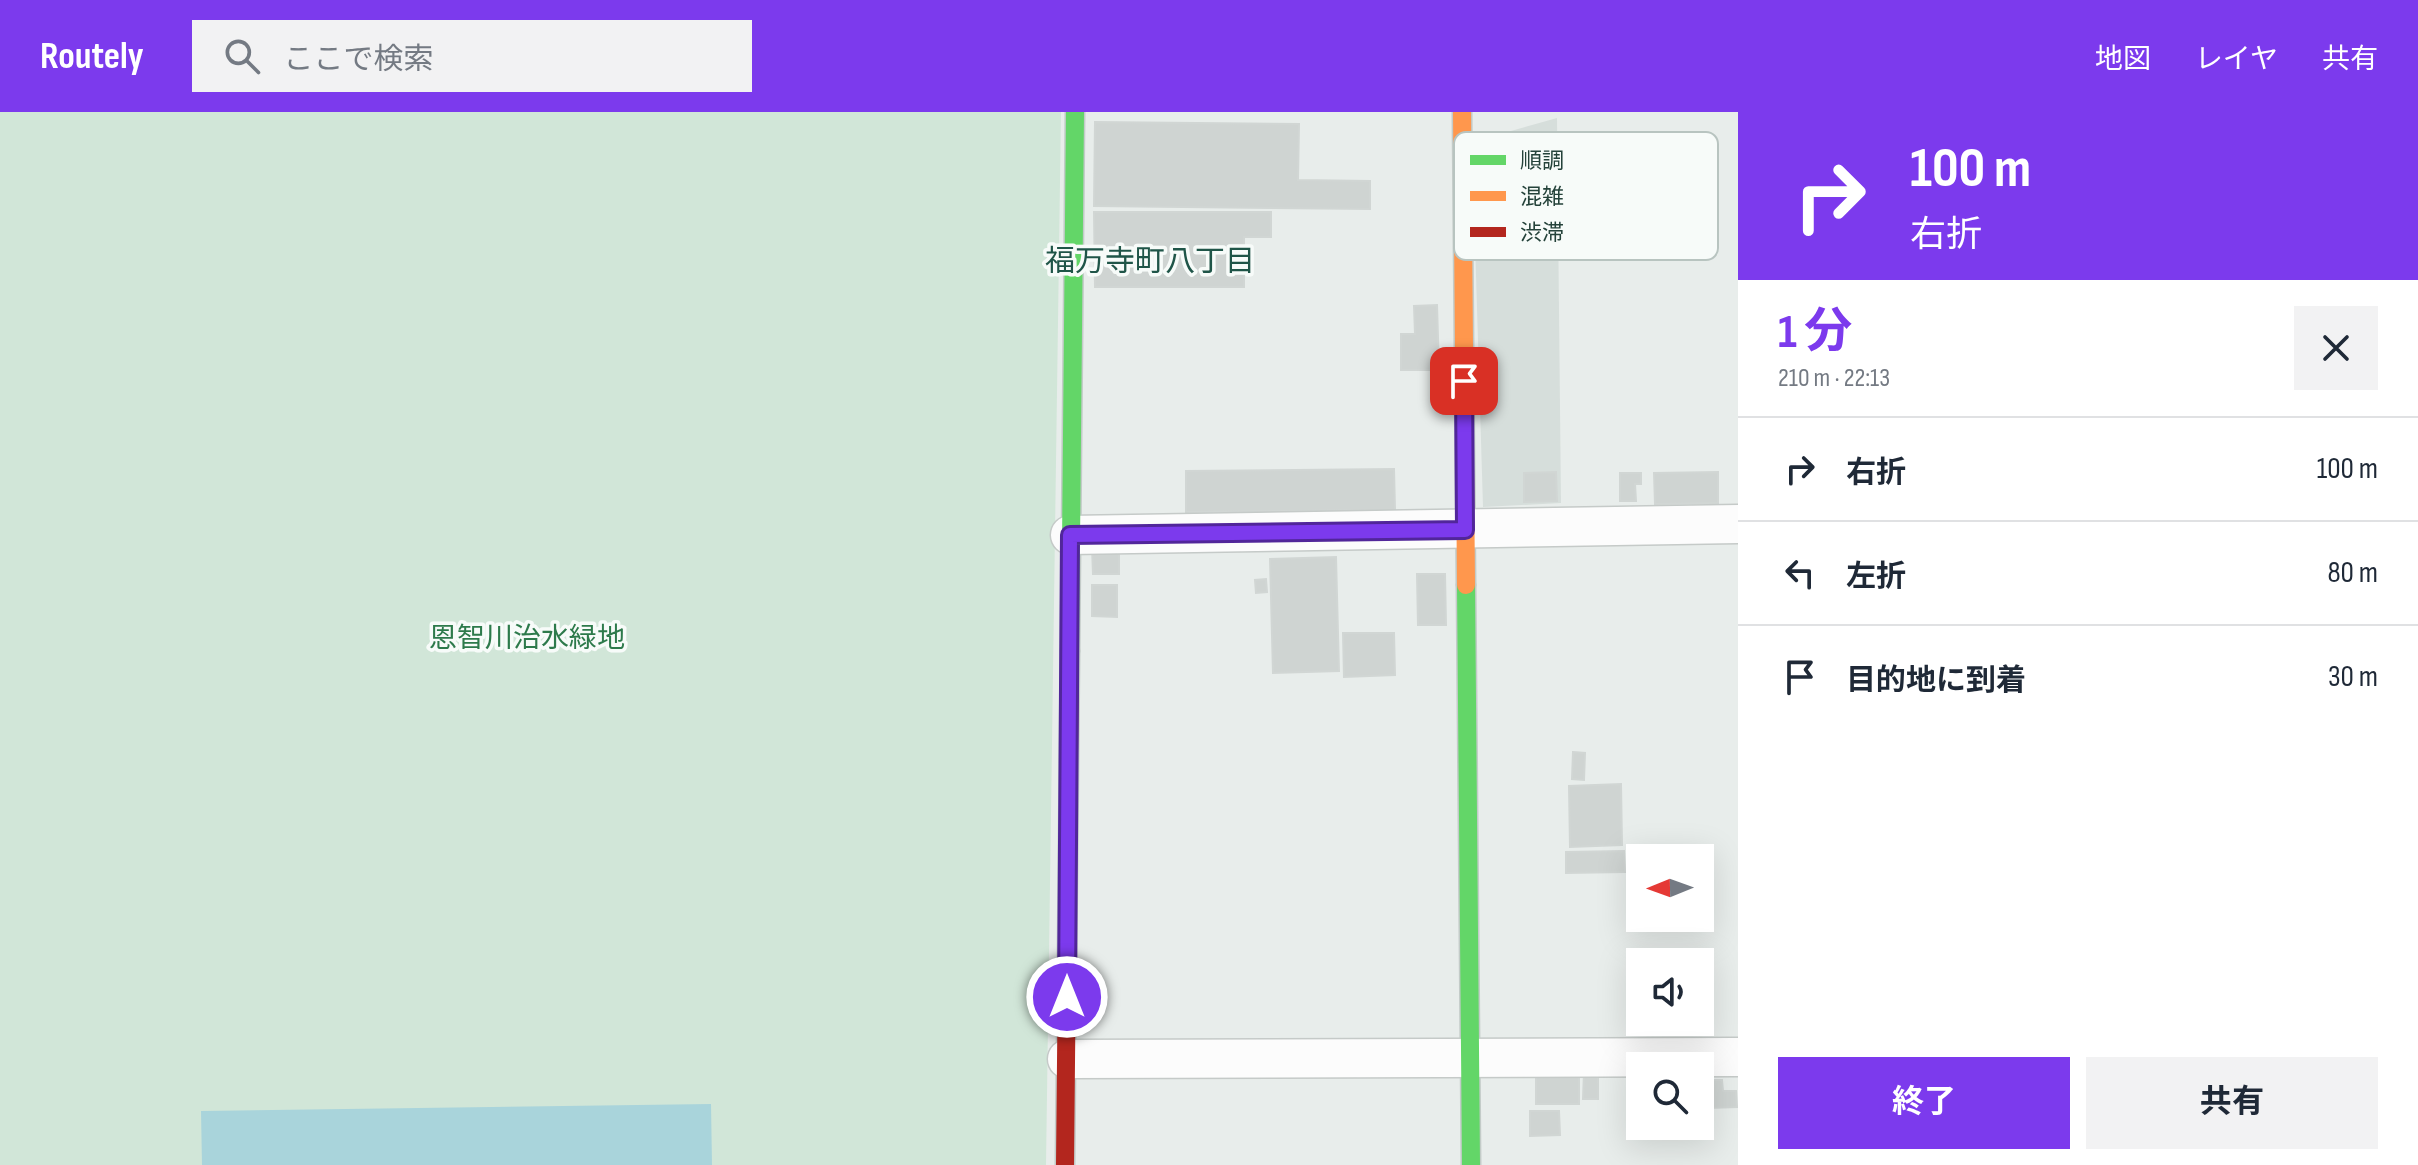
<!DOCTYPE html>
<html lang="ja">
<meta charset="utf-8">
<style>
body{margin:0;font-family:"Sofia Sans Condensed","Noto Sans JP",sans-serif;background:#f2f2f3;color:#1f2937;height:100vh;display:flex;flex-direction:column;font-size:30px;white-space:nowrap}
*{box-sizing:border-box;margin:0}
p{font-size:26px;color:#747a83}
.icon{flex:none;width:44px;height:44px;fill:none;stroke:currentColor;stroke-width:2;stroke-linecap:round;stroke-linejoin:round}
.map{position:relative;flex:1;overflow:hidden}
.drawer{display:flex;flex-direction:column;background:#fff;width:680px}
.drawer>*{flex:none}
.banner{background:#7c3aed;color:#fff;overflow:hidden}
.needle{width:52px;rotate:269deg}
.buttons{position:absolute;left:1626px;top:732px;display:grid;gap:16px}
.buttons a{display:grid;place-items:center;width:88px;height:88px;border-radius:0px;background:#fff;box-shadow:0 8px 32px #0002;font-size:40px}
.pin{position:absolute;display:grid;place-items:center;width:68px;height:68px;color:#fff;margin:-34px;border-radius:16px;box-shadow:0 4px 12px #0006}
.me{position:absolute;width:88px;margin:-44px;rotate:0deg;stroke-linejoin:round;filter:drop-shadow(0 0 6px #0008)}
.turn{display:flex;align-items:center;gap:28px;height:168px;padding:0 40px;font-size:36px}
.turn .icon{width:104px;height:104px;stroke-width:2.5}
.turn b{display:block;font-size:56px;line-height:68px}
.round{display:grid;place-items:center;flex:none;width:84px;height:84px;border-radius:0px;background:#f2f2f3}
.head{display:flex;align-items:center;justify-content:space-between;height:136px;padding:0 40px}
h1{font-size:48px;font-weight:700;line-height:60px;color:#7c3aed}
.button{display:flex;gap:16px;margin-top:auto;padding:16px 40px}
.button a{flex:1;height:92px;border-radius:0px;background:#7c3aed;color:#fff;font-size:32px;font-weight:700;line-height:92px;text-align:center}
.button a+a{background:#f2f2f3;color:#1f2937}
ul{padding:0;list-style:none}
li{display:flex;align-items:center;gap:24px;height:104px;padding:0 40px;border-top:2px solid #e0e1e3}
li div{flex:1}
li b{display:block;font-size:30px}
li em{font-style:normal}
header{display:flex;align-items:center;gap:48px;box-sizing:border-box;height:112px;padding:0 40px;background:#7c3aed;color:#fff}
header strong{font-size:38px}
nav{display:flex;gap:44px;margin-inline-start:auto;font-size:28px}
.search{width:560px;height:72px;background:#f2f2f3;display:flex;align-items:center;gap:20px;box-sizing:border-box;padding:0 28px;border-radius:0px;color:#747a83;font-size:30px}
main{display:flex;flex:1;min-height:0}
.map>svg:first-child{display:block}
</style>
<header>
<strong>Routely</strong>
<div class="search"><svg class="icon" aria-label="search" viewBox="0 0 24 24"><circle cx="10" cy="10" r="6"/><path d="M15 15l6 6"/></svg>ここで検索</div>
<nav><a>地図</a><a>レイヤ</a><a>共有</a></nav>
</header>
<main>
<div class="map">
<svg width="1738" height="1053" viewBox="0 0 1738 1053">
<rect width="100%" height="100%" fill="#e8edeb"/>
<path fill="#d6dedb" d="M1557,6l4,385 -78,4 -11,-365z"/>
<path fill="#d1e6d8" d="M0,0h1061l-15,1053h-1046z"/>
<path fill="#a9d4db" d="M711,992l1,61h-510l-1,-54z"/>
<g fill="#cfd4d2" stroke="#d1d6d4" stroke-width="2">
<path d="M1095,10l204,2 -1,56 72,1v28l-276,-3z"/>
<path d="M1094,100h177v25h-27v50h-149z"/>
<path d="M1437,193l2,65h-38v-36h14l-1,-28z"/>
<path d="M1394,357l1,41 -209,2v-41z"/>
<path d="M1556,360l1,29 -33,1v-29z"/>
<path d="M1718,360v31l-63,1 -1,-31z"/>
<path d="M1620,361h21v11h-6l1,17h-16z"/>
<path d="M1092,435h27v27h-26z"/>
<path d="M1336,445l3,114 -66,2 -3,-114z"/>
<path d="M1417,462h28l1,51h-28z"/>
<path d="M1266,467l1,13 -11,1 -1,-13z"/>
<path d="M1092,473h25v32l-25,-1z"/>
<path d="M1343,521h51l1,42 -51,2z"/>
<path d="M1573,640l12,1 -1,27 -12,-1z"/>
<path d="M1621,672l1,61 -52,2 -1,-61z"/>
<path d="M1624,739l1,21 -59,1v-21z"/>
<path d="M1579,956v36h-43v-35z"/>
<path d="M1584,960h14v27h-15z"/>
<path d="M1709,968h13l1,11h13l1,16 -28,1z"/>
<path d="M1530,999h29l1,24 -30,1z"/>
</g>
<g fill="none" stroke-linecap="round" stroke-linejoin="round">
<defs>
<g id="street">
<path d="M1070,423l668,-11"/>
<path d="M1067,947l671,-2"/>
</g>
<g id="fast">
<path d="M1466,473l5,580"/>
<path d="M1070,539l5,-539"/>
</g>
<path id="slow" d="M1462,0l4,473"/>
<path id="jam" d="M1065,1053l5,-514"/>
</defs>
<use href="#street" stroke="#c5cac8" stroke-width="41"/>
<use href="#fast" stroke="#c3cbc8" stroke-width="21"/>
<use href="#slow" stroke="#c3cbc8" stroke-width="21"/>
<use href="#jam" stroke="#c3cbc8" stroke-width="21"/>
<use href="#street" stroke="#fcfcfc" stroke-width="38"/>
<use href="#fast" stroke="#63d668" stroke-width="18"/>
<use href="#slow" stroke="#ff974d" stroke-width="18"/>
<use href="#jam" stroke="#b3261e" stroke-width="18"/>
</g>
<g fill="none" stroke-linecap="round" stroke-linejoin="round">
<defs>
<path id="route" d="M1067,885l3,-462 395,-5 -1,-149"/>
</defs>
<use href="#route" stroke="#51269a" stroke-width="20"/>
<use href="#route" stroke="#7c3aed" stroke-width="14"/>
</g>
<g text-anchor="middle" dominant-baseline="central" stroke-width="7" stroke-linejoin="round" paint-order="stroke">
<g font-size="28" fill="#2d7a4b" stroke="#f7fbf9">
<text x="527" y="526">恩智川治水緑地</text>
</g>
<g font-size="30" fill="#1f5548" stroke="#f7fbf9">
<text x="1150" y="150">福万寺町八丁目</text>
</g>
</g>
<rect x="1454" y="20" width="264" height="128" rx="12" fill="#f7fbf9" stroke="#b8c4c0" stroke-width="2"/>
<rect x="1470" y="43" width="36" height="10" fill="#63d668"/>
<rect x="1470" y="79" width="36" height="10" fill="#ff974d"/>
<rect x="1470" y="115" width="36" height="10" fill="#b3261e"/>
<g font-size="22" fill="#24423a">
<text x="1520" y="56">順調</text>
<text x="1520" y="92">混雑</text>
<text x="1520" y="128">渋滞</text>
</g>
</svg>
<div class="buttons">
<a><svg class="needle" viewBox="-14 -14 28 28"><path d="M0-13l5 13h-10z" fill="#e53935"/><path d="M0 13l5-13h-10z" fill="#747a83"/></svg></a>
<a><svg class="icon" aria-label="sound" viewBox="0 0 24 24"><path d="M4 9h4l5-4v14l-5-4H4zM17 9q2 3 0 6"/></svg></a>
<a><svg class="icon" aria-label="search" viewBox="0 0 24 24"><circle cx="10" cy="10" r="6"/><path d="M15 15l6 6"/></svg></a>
</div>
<div class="pin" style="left:1464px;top:269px;background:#d93025"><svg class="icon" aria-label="arrive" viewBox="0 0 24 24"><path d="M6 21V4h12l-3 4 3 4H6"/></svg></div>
<svg class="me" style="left:1067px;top:885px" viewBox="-20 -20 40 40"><circle r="17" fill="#7c3aed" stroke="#fff" stroke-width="3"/><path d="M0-11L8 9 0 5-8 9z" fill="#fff"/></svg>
</div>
<section class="drawer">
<div class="banner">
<div class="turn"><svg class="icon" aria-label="right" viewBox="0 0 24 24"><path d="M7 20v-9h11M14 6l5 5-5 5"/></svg><div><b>100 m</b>右折</div></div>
</div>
<div class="head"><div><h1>1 分</h1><p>210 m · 22:13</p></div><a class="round"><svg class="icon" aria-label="close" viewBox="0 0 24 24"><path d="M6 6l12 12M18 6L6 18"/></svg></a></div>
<ul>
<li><svg class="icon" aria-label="right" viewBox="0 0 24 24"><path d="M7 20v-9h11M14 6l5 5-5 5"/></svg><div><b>右折</b></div><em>100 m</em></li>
<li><svg class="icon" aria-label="left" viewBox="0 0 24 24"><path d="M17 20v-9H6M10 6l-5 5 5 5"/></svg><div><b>左折</b></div><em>80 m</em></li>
<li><svg class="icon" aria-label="arrive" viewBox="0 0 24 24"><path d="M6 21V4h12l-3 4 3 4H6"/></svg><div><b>目的地に到着</b></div><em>30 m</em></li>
</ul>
<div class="button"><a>終了</a><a>共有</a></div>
</section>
</main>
